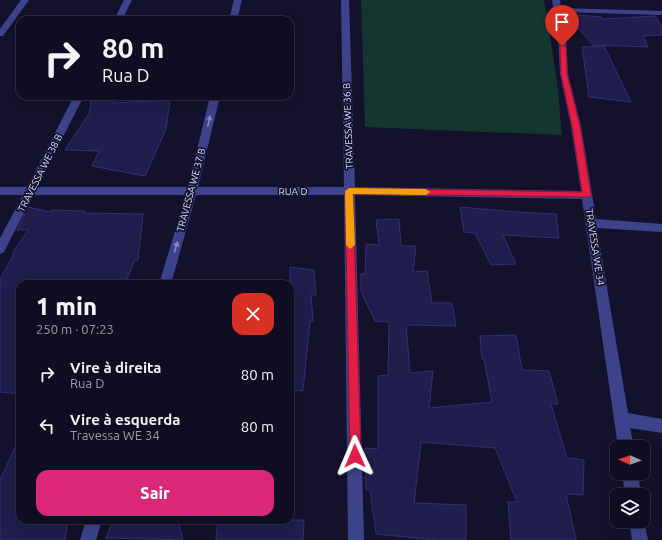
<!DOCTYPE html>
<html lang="pt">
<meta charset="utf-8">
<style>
body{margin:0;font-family:Ubuntu,sans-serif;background:#17162a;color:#f1f3f6;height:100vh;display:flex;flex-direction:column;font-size:15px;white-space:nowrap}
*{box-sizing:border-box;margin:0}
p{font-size:13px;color:#9b9ca5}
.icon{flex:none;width:22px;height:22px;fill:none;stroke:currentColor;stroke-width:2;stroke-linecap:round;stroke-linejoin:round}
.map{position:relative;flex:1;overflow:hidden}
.sheet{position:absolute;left:16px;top:280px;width:278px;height:244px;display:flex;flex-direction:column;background:#0e0d21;border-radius:12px;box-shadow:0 4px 16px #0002,0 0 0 1px #2e2d3f}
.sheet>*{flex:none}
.banner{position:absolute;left:16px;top:16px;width:278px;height:84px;border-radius:12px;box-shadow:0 4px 16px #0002,0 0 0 1px #2e2d3f;background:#0e0d21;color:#f1f3f6;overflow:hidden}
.needle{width:26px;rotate:272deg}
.buttons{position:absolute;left:610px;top:440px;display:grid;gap:8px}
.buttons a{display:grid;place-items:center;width:40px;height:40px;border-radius:8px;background:#0e0d21;box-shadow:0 4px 16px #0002,0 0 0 1px #2e2d3f;font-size:20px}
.pin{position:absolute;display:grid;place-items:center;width:34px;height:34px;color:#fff;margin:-41px -17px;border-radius:50% 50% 50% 0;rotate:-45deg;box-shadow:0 0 4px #0007}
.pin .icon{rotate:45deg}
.me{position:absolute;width:44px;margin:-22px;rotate:359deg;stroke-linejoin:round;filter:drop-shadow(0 0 3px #0008)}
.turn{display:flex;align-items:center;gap:14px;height:84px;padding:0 20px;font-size:18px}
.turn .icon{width:52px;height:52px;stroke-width:2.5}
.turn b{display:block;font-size:28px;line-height:34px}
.round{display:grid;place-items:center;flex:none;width:42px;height:42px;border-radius:12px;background:#17162a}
.overview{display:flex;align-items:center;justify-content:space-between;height:68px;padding:0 20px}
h1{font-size:24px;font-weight:800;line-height:30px}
.button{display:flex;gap:8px;margin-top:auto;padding:8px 20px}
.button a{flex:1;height:46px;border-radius:12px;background:#db2777;color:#fff;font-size:16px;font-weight:800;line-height:46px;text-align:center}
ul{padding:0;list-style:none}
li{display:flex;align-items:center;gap:12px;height:52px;padding:0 20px}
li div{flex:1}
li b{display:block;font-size:15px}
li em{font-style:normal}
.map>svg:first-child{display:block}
</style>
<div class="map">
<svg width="662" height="540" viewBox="0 0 662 540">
<rect width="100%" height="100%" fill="#13112c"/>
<path fill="#143631" d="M361,0h183l13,82 5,53 -197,-8z"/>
<g fill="#211d4d" stroke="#352f79">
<path d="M566,14l36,3v2l53,-3 7,11v8l-19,1 5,11 -55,-2z"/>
<path d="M604,46l27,56 -42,-5 -7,-50z"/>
<path d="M91,100h23l-1,3 57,-3 -4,29 -21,47 -53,-10 7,-15 -34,-1 23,-35h1z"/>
<path d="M28,207l22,5 1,-2 34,1 -1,2 59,1 -5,46h-3l-10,24h-105v110l-20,-2v-113l14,-25h-2l16,-24h-11z"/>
<path d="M460,207l57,5 39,2 3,24 -56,-3 13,29 -25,1 -16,-32 -11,-1z"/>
<path d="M399,219l2,27h15l-3,26 14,-1 5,32h20l4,23 -50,-1 4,48 23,-2 -4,37 63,-6 -8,-43h-2l-2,-23 36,-1 6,35 27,1 9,33h-7l16,54 17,2 -1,35 -17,-1 10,46h-65l-3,-38h9l-22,-54 -74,-6 -7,61 52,2v35h-31l-59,-6 -6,-44h-4l-1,-42 13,1v-73l10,-1 1,-53 -14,-1 -14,-29v-18h4l1,-30 13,1 -3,-25z"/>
<path d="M290,267l24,3 2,25h-5l2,26h-3l-7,70 -13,-1z"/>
<path d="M20,436v84h48l-3,20h-65v-60z"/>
<path d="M113,520h65l5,20 -77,-2z"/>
<path d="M218,520h86l-1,20h-87z"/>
</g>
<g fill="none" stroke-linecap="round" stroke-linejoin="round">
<g fill="#3d438b" fill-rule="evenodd">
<path d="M21,0h8l-26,36h-3v-7z"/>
<path d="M124,0h8l-10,20h-8z"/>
<path d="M234,0h8l-5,20h-8z"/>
<path d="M341,0h8l6,187 226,4 -10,-65 -11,-52 -2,-41 -6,-33h8l1,8 101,3v4l-100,-3 4,21 2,41 13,52 15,93 66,5v8l-65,-4 31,185 34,6v14l-32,-5 4,19h-16l-36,-248 -227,-4 9,345h-16l-4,-345h-148l-25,89h-12l27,-89h-153l-29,57 -4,2v-16l23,-43h-23v-8h27l47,-91h10l-47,91h151l22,-91h10l-22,91h146z"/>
<path d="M622,473h16l3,22h-16z"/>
<path d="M643,516l5,24h-16l-3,-19h14z"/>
<path d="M86,520h16l-6,20h-16z"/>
</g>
</g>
<defs><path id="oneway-solid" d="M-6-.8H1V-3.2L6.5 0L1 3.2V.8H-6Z"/></defs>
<g fill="#8588bf">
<use href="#oneway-solid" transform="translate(209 121) rotate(-77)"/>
<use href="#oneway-solid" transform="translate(176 247) rotate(-73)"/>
</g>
<path fill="#e11d48" stroke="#92132f" d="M560,45l6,1 1,28 13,52 11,69 -1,2 -237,-3 8,262 -2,4 -4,1 -4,-1 -1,-4 -5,-265 4,-3 233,4 -10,-66 -11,-52z"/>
<path fill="#f59e0b" d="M349,188l77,1 4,3 -4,3 -73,-1 2,51 -5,4 -4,-4 -1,-54z"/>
<g text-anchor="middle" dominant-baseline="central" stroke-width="3.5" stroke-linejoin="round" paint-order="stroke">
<g font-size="10" fill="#ddf" stroke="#13112c">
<text transform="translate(348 126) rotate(-92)">TRAVESSA WE 36 B</text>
<text transform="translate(40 173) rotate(-63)">TRAVESSA WE 38 B</text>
<text transform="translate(191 190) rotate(-75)">TRAVESSA WE 37 B</text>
<text x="293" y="191">RUA D</text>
<text transform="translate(595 247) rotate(81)">TRAVESSA WE 34</text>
</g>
</g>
</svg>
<div class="buttons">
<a><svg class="needle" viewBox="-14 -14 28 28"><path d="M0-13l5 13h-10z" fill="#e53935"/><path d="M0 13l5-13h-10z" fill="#9b9ca5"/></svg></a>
<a><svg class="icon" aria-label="layers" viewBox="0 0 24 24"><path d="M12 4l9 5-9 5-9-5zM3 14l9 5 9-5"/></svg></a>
</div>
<div class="pin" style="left:562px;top:46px;background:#d93025"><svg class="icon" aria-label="arrive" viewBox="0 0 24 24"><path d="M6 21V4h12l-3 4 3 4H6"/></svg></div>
<svg class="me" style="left:355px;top:456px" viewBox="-20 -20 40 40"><path d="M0-17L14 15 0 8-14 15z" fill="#e11d48" stroke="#fff" stroke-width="4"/></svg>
<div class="banner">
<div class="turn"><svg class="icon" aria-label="right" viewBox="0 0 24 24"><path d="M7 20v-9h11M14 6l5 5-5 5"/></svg><div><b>80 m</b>Rua D</div></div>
</div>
<section class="sheet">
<div class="overview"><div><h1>1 min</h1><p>250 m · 07:23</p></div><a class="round" style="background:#d93025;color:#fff"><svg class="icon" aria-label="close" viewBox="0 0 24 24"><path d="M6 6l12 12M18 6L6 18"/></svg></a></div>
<ul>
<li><svg class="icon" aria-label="right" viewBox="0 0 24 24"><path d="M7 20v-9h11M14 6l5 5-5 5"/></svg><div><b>Vire à direita</b><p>Rua D</p></div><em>80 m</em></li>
<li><svg class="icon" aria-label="left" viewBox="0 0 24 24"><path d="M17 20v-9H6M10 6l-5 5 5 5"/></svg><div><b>Vire à esquerda</b><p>Travessa WE 34</p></div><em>80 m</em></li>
</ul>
<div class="button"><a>Sair</a></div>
</section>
</div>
